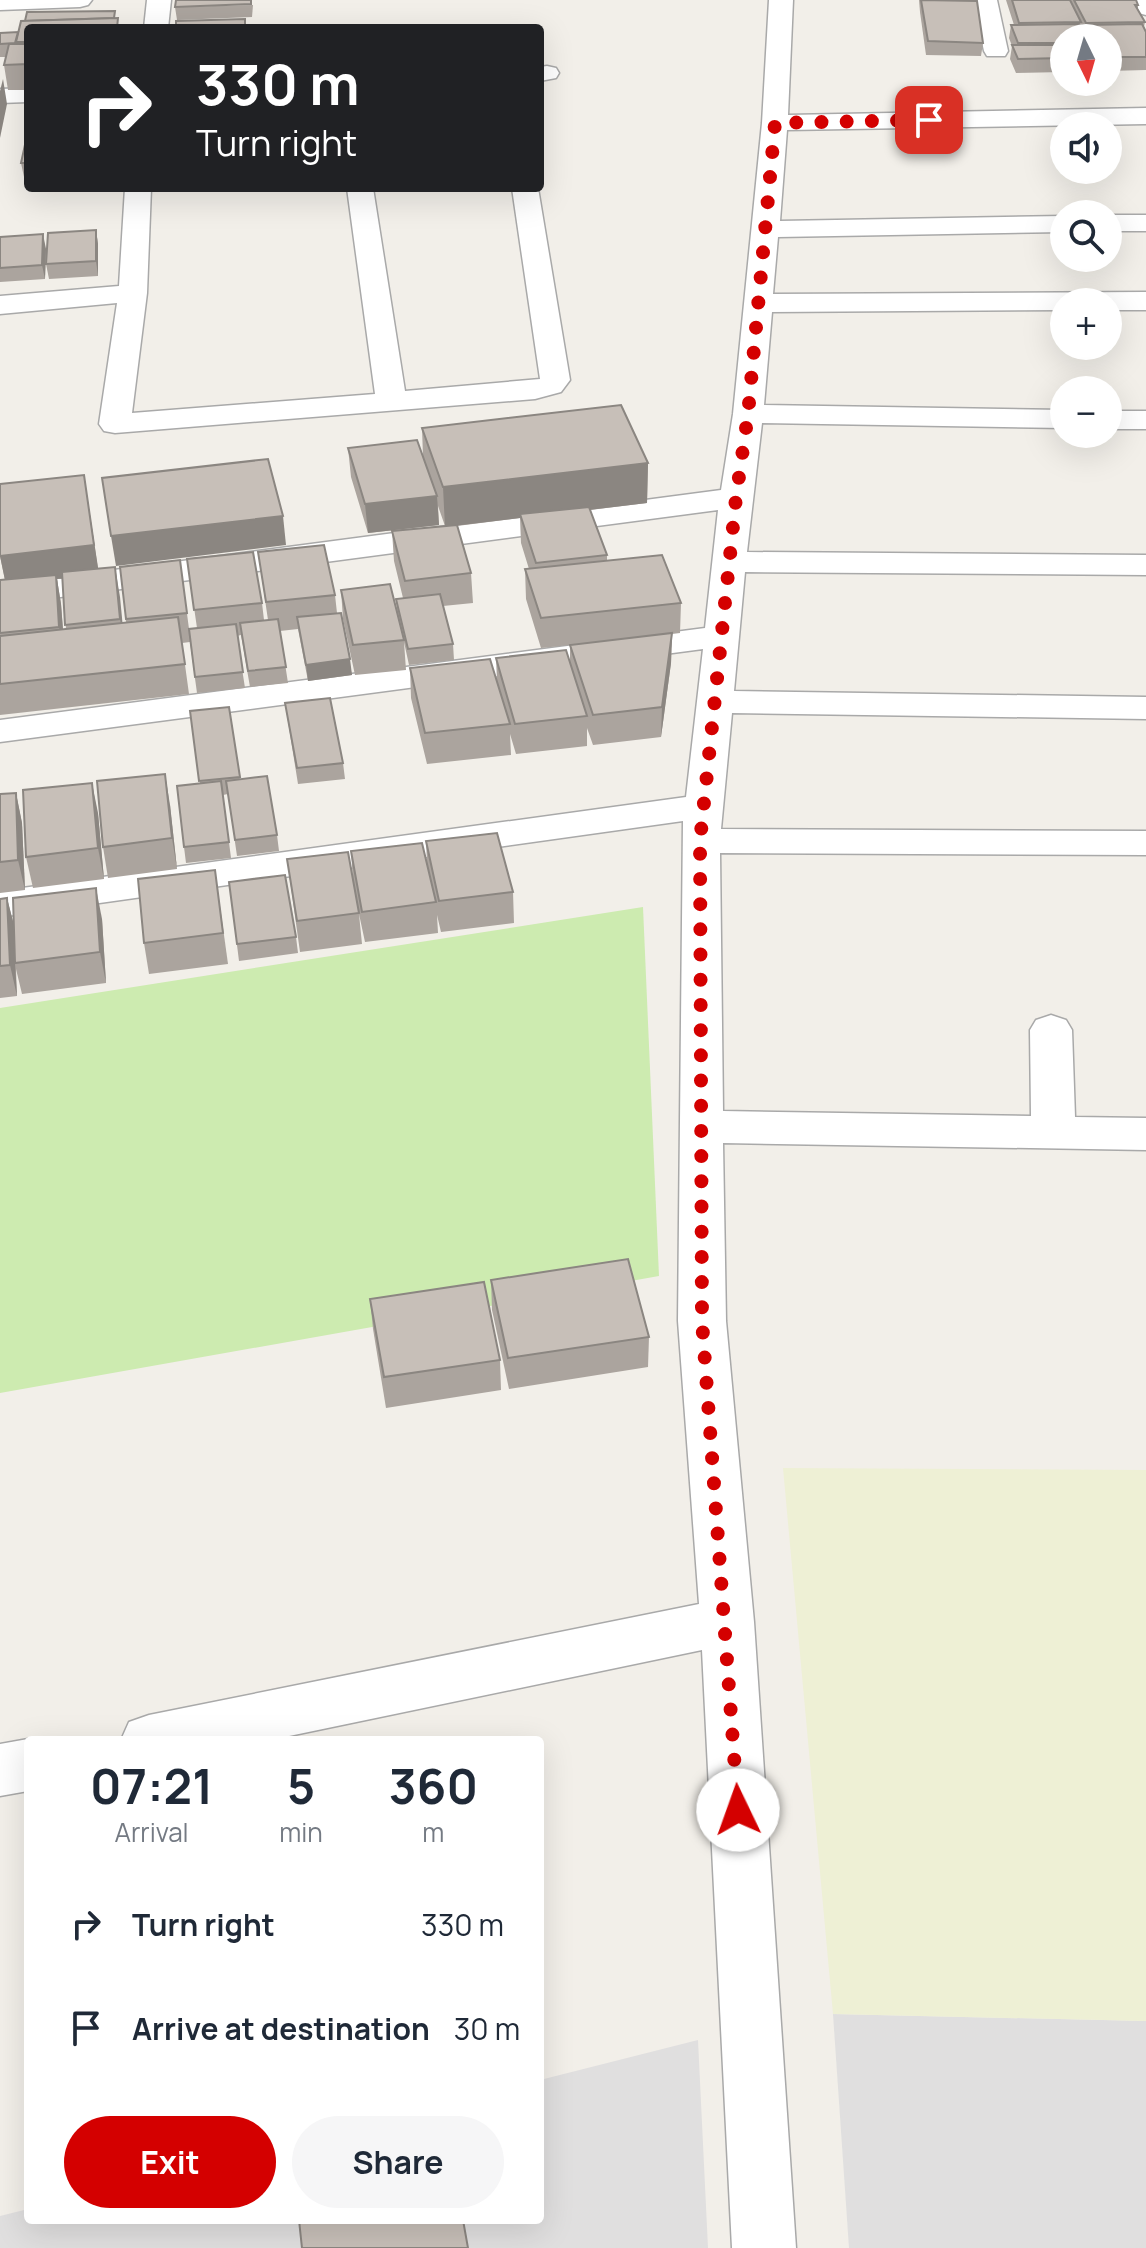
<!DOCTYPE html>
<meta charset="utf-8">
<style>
body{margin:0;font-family:Manrope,sans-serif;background:#f6f6f7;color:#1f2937;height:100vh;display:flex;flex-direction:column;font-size:30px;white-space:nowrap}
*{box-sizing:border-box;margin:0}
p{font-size:26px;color:#747a83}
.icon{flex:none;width:44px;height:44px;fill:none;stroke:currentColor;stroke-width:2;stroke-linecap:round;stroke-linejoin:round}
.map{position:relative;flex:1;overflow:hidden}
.drawer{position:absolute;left:24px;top:1736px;width:520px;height:488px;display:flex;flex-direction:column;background:#fff;border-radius:8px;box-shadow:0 8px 32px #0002}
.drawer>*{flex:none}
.banner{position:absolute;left:24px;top:24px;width:520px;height:168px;border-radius:8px;box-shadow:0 8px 32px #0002;background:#202124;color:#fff;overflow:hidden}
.needle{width:52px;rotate:175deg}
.controls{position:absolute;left:1050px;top:24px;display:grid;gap:16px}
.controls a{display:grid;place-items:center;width:72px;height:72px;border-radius:50%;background:#fff;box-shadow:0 8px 32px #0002;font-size:40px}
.pin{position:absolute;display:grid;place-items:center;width:68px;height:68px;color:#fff;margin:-34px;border-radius:16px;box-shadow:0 4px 12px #0006}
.me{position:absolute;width:88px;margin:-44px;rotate:357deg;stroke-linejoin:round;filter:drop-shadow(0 0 6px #0008)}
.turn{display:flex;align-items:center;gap:28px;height:168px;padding:0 40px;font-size:36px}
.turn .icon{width:104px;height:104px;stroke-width:2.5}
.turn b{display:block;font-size:56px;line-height:68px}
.eta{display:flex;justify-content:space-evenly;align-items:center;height:136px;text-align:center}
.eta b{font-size:48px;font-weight:700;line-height:56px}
.action{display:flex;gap:16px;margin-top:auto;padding:16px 40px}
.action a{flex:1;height:92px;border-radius:48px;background:#d40000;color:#fff;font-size:32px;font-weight:700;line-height:92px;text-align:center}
.action a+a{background:#f6f6f7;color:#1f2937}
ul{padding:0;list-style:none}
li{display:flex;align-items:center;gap:24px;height:104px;padding:0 40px}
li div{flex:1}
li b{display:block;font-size:30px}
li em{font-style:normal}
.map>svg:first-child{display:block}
</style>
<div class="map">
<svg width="1146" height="2248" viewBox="0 0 1146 2248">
<rect width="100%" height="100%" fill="#f2efe9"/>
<g fill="#e0dfdf">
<path d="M833,2014l313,7v227h-297z"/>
<path d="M698,2040l10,208h-708v-32l28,-7v11h512v-140z"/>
</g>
<path fill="#eef0d5" d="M783,1468l363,2v551l-313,-7z"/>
<path fill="#cdebb0" d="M643,907l16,369 -659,117v-385z"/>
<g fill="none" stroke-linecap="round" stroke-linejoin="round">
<defs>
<g id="street">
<path d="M0,0h92l-4,5 -8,2 -80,3z"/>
<path d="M147,0h24l-3,28h-24z"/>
<path d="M769,0h24l-5,115 358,-7v16l-359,6 -7,91 284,-5v16l-286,5 -5,57 373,-2v18h-38v-8h-44v8l-292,2 -8,93 300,5v18l-302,-5 -15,129 399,3v20l-401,-3 -11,119 412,6v22l-414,-6 -11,116 425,2v24l-426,-2 3,258 308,5 -1,-86 6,-10 15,-5 15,5 6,10 3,87 71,1v32l-423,-7 3,178 28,301 42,626h-64l-30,-598 -432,90h-149l8,-18 20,-7 550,-111 -21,-283 5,-500 -683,96v-26l686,-94 17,-148 -703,93v-22l705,-92 13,-118 -718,95v-20l721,-95 12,-76 29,-291z"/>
<path d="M973,0h24l11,51 -3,5h-18l-3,-5z"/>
<path d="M1129,0h17v15l-8,-2z"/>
<path d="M547,66l9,2 3,5 -3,5 -16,3v-14z"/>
<path d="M28,88v14l-28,1v-14z"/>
<path d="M125,188h26l-4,105 -15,120 243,-19 -28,-206h26l32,203 135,-12 -28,-191h26l32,192 -9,12 -26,7 -420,34 -11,-2 -5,-7 18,-121 -117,11v-18l119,-10z"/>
<rect x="1108" y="215" width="38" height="16"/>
<rect x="1108" y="411" width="38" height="18"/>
<path d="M28,1739v52l-28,5v-52z"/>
</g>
</defs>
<use href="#street" stroke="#a9a9a9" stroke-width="3"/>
<use href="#street" fill="#fff" fill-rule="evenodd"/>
</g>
<g fill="#aba49e" fill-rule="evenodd">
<path d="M919,0h56l8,43 -2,13 -55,-1 -6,-43z"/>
<path d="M1006,0h130l2,5v4l7,13 -1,5 2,5v38l-38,1v-33h-44v34l-48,1 -6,-14 2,-13 -3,-8 2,-13h3z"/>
<path d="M253,5l-1,12 -75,3 -2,-13z"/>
<path d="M28,28v62h-20l-4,-25 2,-8h-6v-24l18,-1z"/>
<path d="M28,131v46h-4l-3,-14z"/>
<path d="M96,230l2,14v32l-49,3 -3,-15z"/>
<path d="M0,237l46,12 -1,30 -45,3z"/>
<path d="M422,428l226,35 -1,40 -57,7 17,45v6l74,42 -1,30 -8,1 -1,29 -10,74 -68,8 -6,-17v18l-71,8 -6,-20 1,21 -84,9 -16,-66 -1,-30 87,13 -1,-23 74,3v-16l-29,3 -15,-49 -1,-30h4l-8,-26 -1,-25 -63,8 14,47 2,30 -30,3 10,38 1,16 -45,5 -5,-23 2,28 -51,5 -12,-56 -2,-29 56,22 -1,-13 7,-1 -9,-37 -2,-30 53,-5 -7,-20 1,19 -71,8 -17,-56 -3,-29 75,9z"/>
<path d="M84,475l14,94 17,-2 7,56 4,-1 -6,-55 60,-7 9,69 8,-1 -10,-69 75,44 2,17h4l-10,-68 77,43 2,18 15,62 -44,6 -10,-52 -18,2 8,52 -38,4 -9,-52 -4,1 8,52 -48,5 -7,-51 -8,1 7,51 -189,21v-135h5l-5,-24zM57,579h5l4,50h-3l-2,-25z"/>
<path d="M285,703l58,60 2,16 -47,5z"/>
<path d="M229,707l11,73 37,55 2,16 -42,5 -9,-62 -5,1 8,63 -45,5 -2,-16 16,-64 -10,-72z"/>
<path d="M16,793l6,30 3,67 -25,3v-99z"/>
<path d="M170,805l7,64 -69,9 -5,-31z"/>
<path d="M98,813l6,66 -71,9 -7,-31z"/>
<path d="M426,841l87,51 1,31 -73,9 -4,-17 1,18 -73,9 -6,-28 3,30 -62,8 -13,-93 66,22 -2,-30 76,12z"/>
<path d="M215,870l13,94 -79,10 -5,-31z"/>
<path d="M229,882l67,55 2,16 -59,8z"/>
<path d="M7,898l7,28 88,-7 4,64 -84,11 -6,-25 1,27 -17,2v-99z"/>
<path d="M491,1280l158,57 -1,30 -139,22 -17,-79z"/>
<path d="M370,1299l130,61 1,30 -115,18 -13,-79z"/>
</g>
<g fill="#8b8681">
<path d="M3,79l4,25 -7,34v-47z"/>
<path d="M96,230l2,14v32l-2,-15z"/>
<path d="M43,234l3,15 -1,30 -3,-14z"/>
<path d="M648,463l-1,40 -125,15 -2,-4v4l-75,9 -2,-40z"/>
<path d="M84,475l15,99 -42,5 4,25 4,53 -6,-30 -53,-42 -6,-29z"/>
<path d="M437,496l2,29 -71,8 -3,-29z"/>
<path d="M283,516l3,29 -170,21 -5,-30z"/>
<path d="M115,567l5,30 5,52 -5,-30z"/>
<path d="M672,633l-1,30 -10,74 1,-30z"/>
<path d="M350,659l2,16 -44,6 -2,-16z"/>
<path d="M165,774l5,31 7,64 -5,-31z"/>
<path d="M92,783l6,30 6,66 -6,-31z"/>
<path d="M16,793l6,30 3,67 -7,-30z"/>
<path d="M96,888l6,31 4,64 -6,-31z"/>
<path d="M7,898l8,31v34l2,33 -7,-31z"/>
</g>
<g fill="#c7bfb8" stroke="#8b8681" stroke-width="2">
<path d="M176,0h75v4l-76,3z"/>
<path d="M921,0l56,1 6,42 -55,-2z"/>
<path d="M1012,0h58l11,22 -62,1z"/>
<path d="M1074,0h62l2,5h-3l10,17 -59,1z"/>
<path d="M115,11l-1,7 -89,3 2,-9z"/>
<path d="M118,18l-1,10h-89v14h-12l5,-21z"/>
<path d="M245,19v9h-69v-7z"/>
<path d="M1079,24l7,14h-22v5h-46l-7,-18z"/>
<path d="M1142,24l4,8v25h-38v-19h-18l-7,-13z"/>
<path d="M18,32l-3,11 -15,1v-11z"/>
<path d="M9,44h19v20l-24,1z"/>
<path d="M1012,45h52v13l-46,1z"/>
<path d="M28,131v32h-7z"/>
<path d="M96,230v31l-50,3 2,-31z"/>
<path d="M43,234l-1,31 -42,3v-31z"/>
<path d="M621,405l27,58 -205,24 -21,-59z"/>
<path d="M417,440l20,56 -72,8 -17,-56z"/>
<path d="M268,459l15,57 -172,20 -9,-58z"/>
<path d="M84,475l10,70 -94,11v-72z"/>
<path d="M589,507l18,48 -71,8 -16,-49z"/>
<path d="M457,525l14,48 -66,8 -13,-50z"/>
<path d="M324,545l11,50 -69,7 -8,-50z"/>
<path d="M253,552l9,51 -68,7 -7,-51z"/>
<path d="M662,555l19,48 -140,15 -16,-49z"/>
<path d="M180,560l7,53 -61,6 -6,-52z"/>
<path d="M115,567l5,52 -55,6 -3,-53z"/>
<path d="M56,575l3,52 -59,6v-53z"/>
<path d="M390,584l14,56 -51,5 -12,-55z"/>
<path d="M440,594l13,50 -45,5 -12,-50z"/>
<path d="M341,613l9,46 -44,6 -9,-48z"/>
<path d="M178,617l7,47 -185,20v-48z"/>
<path d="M278,619l8,48 -38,4 -8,-48z"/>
<path d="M236,624l7,48 -48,5 -6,-48z"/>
<path d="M672,633l-10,74 -69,8 -23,-70z"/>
<path d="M566,650l21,66 -72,8 -19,-66z"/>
<path d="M490,659l20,65 -85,9 -15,-65z"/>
<path d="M330,698l13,65 -46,5 -12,-65z"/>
<path d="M229,707l11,70 -41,4 -9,-70z"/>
<path d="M165,774l7,64 -69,9 -6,-66z"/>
<path d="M267,776l10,59 -42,5 -9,-59z"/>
<path d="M221,781l8,61 -45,5 -7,-61z"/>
<path d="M92,783l6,65 -72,9 -3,-67z"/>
<path d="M16,793l2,67 -18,2v-68z"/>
<path d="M497,833l16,59 -74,9 -13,-60z"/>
<path d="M422,843l14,59 -74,10 -11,-61z"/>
<path d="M348,852l11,61 -62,8 -10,-62z"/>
<path d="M215,870l8,63 -79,10 -6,-64z"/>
<path d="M285,875l11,62 -59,7 -8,-62z"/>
<path d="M96,888l4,64 -85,11 -2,-65z"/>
<path d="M7,898l3,67 -10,1v-67z"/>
<path d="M628,1259l21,78 -141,21 -17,-78z"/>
<path d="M484,1282l16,78 -116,17 -14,-78z"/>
<path d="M299,2220h164l5,28h-166z"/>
</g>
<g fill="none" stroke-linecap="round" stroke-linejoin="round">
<path stroke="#d40000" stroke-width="14" stroke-dasharray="0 25.2" d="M738,1810l-36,-489 -2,-480 36,-343 12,-84 27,-291 154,-3"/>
</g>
</svg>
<div class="controls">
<a><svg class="needle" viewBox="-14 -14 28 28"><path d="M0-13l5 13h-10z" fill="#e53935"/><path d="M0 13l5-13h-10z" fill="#747a83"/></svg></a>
<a><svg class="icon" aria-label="sound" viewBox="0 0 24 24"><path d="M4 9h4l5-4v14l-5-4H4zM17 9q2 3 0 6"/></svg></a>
<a><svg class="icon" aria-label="search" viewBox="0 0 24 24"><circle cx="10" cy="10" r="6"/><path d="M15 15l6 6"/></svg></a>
<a>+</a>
<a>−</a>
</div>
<div class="pin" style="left:929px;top:120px;background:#d93025"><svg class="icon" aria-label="arrive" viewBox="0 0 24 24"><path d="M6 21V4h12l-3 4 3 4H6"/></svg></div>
<svg class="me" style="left:738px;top:1810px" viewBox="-20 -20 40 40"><circle r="19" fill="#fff"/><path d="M0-13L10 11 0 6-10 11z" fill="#d40000"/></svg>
<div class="banner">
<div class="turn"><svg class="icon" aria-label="right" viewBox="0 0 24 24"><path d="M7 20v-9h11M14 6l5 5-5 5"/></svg><div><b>330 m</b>Turn right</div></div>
</div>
<section class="drawer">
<div class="eta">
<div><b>07:21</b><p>Arrival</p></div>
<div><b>5</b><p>min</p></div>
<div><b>360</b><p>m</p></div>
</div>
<ul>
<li><svg class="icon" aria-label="right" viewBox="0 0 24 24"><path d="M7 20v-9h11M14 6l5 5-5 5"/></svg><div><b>Turn right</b></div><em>330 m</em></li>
<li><svg class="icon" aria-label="arrive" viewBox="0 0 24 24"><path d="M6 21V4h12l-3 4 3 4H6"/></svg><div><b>Arrive at destination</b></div><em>30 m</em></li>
</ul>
<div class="action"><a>Exit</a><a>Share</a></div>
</section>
</div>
